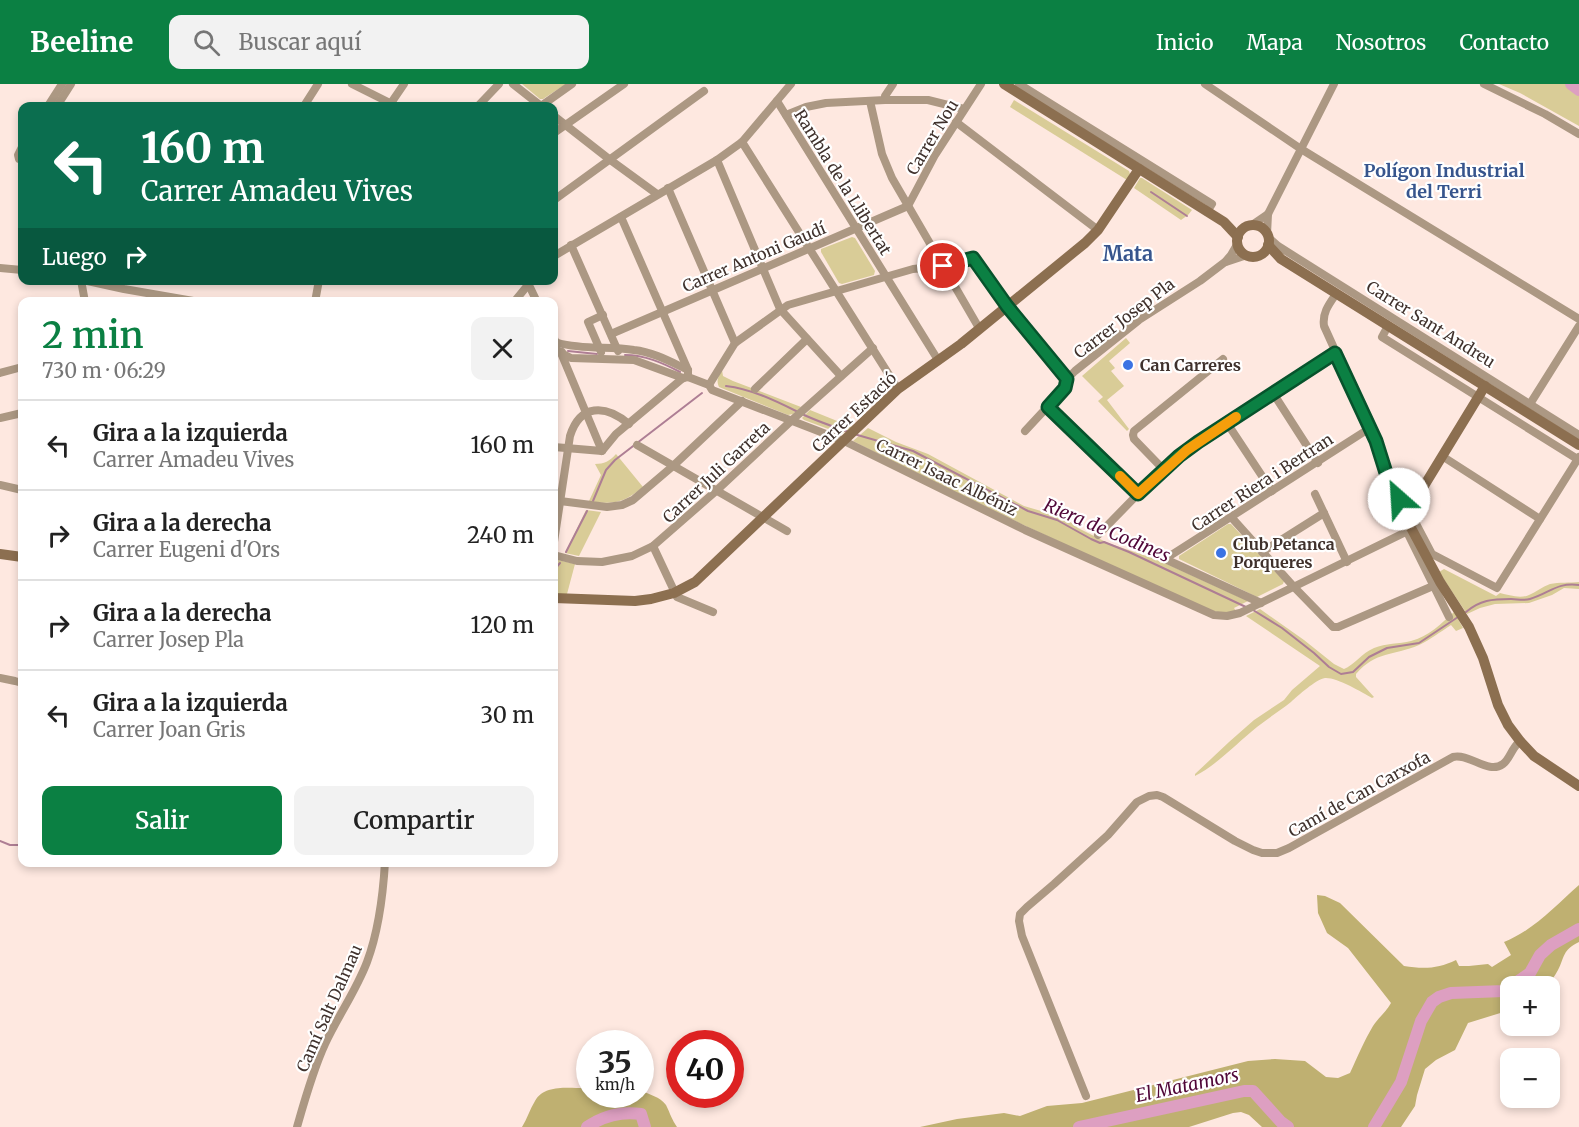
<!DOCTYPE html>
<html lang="es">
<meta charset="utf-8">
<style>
body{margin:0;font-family:Merriweather,serif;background:#f2f2f2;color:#222;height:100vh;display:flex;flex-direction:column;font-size:22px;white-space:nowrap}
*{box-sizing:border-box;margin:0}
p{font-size:20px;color:#767676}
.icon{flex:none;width:33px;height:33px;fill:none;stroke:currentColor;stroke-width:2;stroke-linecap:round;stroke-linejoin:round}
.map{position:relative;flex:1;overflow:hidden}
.panel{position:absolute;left:18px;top:213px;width:540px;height:570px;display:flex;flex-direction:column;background:#fff;border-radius:12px;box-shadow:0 3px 9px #0003}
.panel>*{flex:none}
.top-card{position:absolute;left:18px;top:18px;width:540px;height:183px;border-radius:12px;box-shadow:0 3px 9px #0003;background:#0b6e4f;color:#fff;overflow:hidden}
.tools{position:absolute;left:1500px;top:892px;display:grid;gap:12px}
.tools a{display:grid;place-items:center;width:60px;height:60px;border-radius:12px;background:#fff;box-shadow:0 3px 9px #0003;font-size:30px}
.speed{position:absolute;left:576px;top:946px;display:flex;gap:12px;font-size:30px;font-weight:700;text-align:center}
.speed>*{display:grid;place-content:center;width:78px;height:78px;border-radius:50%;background:#fff;box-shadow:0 3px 9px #0003;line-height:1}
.speed small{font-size:15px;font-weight:400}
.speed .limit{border:9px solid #d22;background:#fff;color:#111}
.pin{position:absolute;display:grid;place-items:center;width:51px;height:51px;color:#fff;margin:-26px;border:3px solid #fff;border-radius:50%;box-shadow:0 2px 6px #0007}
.me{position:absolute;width:66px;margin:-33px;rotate:334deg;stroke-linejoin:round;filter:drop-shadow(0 0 4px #0008)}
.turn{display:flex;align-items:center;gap:21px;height:126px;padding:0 24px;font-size:27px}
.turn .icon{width:78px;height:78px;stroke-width:2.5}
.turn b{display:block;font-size:42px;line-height:51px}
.then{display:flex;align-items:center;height:57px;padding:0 24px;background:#0003;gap:12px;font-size:22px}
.round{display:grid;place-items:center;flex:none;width:63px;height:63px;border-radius:12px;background:#f2f2f2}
.head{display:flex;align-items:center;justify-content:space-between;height:102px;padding:0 24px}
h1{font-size:36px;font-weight:600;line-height:45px;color:#0b8043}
.action{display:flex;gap:12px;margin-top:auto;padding:12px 24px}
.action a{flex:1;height:69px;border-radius:12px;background:#0b8043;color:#fff;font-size:24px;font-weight:600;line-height:69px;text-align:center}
.action a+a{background:#f2f2f2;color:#222}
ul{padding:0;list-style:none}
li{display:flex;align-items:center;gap:18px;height:90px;padding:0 24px;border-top:2px solid #e0e0e0}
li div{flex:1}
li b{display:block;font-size:22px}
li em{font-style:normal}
header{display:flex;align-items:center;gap:36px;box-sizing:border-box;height:84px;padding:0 30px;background:#0b8043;color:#fff}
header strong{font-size:28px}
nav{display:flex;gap:33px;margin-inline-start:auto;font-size:21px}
.search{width:420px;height:54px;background:#f2f2f2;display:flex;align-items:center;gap:15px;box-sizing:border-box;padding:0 21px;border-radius:12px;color:#767676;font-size:22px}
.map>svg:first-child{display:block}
</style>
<header>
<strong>Beeline</strong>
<div class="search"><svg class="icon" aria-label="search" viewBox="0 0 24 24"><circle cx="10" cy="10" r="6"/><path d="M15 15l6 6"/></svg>Buscar aquí</div>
<nav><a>Inicio</a><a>Mapa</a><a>Nosotros</a><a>Contacto</a></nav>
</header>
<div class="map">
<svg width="1579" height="1043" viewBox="0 0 1579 1043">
<rect width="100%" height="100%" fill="#fee8e0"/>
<g fill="#d9cc97">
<path d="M522,0h44l-23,15h-3z"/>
<path d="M1499,0h80v42l-59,-33z"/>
<path d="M1014,16l115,71 1,3 -3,6 -117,-73z"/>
<path d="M1140,94h2l50,32 -4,5 -7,5 -47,-32z"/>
<path d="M852,153l3,1 20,33 -1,4 -32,9 -3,-1 -18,-31v-3z"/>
<path d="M1126,254l4,5 -21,18 6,7 -4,3 13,15 -17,14 22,29 -2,2 -29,-30 5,-4 -21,-21z"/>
<path d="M722,286l1,6 10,5 68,26 -8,7 -5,1 -69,-28c-3,-7 -1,-10 3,-17z"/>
<path d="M810,326l42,17 -10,7 -38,-14 -2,-2z"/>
<path d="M868,344l28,14 32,12 96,52 41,12 13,10 30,15 50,17 90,41 -14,7 2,3 -12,2 -12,-2c-121,-54 -241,-109 -359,-170z"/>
<path d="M616,370l27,33c-19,16 -30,18 -54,14l12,-26 -6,-11c9,0 15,-3 21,-10z"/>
<path d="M586,426l15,2 -22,44 -14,-3z"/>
<path d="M1228,440h3l53,57 -1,3 -26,13 -78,-38v-3z"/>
<path d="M554,475l21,5 -8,30h-13z"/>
<path d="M1444,485l52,27 4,-3c9,2 20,6 29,2 7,-3 13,-8 21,-11 9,-2 20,-1 29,-2v7l-15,-1 -12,7 -23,8 -34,1 -15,4 -13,6 -28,-42z"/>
<path d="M1260,525l44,31 30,24 10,5c10,-4 18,-16 30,-21 12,-5 25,-4 37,-7 17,-4 31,-18 43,-29l9,16 -7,3 -5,-6c-11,7 -21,15 -32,20 -26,11 -43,6 -63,29v3l18,20 -2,1c-10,-6 -36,-21 -47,-20 -10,2 -26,17 -34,24 -11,9 -23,16 -34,25 -19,15 -40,38 -62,49v-2l34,-32 25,-22 30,-20 8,-10 28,-24 -74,-50z"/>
</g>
<g fill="#bfb071">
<path d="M1579,801v57c-17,8 -14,15 -21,28 -3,6 -8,12 -12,17h-36v23l-42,13 -13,27 -19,10 -11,9 -8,26 -2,11 -14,21h-139l-13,-12 -8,-3 -8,1 -44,14h-269l37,-8 47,-6 16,3 27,-10 35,-3 166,-42 27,-2 30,2 21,16 12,1 12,-5c8,-17 14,-32 23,-47 6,-9 13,-14 18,-23l-43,-55 -21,-15 -9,-20 -1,-18 8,1 15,7 64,63c19,3 34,3 52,-6l3,6h10l19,-2 4,3 19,-12 -7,-13c30,-12 51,-36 75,-57z"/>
<path d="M589,1004l1,7h50l1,-4c8,3 19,6 25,14 4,8 6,15 11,22h-155c5,-8 8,-18 13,-26 10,-18 37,-12 54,-13z"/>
</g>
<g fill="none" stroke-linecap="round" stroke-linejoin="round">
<g stroke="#ae7e94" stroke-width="2">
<path d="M1151,108l36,24"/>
<path d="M568,267l29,3"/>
<path d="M554,271l2,-1"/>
<path d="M625,271c20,0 38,8 55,17"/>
<path d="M726,302c25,3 48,14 70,25 17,9 35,15 53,21"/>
<path d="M854,350l59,17 115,60 29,9 34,19 9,4 4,-1 25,10 119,56"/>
<path d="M593,417l13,-31 9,-10 87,-67"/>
<path d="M566,468l21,-41"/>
<path d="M554,486l6,-7"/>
<path d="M1253,526l29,18 32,25 15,14 12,7 12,-2 16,-15 18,-9 32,-5 39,-26"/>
<path d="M1466,528c14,-12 26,-13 45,-13 6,0 13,2 19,0 20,-6 27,-17 49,-14"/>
<path d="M0,757l10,4h12"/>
</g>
<g stroke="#dd9fc1" stroke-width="12">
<path d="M1571,0l8,6"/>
<path d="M587,1043c16,-11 34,-16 54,-13l4,13"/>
<path d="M1079,1043l165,-36h9l28,31 7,5"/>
<path d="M1374,1043l27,-45 20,-61 11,-19 7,-5 12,-4 53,-2 26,-18 10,-18 11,-10 28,-16"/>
</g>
<g stroke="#ac9883" stroke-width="8">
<path d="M352,0l44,22"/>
<path d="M513,0l28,22"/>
<path d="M1019,0l193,120 -5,8"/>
<path d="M1205,0l96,65 278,170"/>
<path d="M1484,0l61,30 34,20"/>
<path d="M885,16v-4l8,-12"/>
<path d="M777,17l161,259"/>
<path d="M870,17l12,53 10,24 87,150"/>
<path d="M48,22l14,-22"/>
<path d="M57,22l14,-22"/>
<path d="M304,22l14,-22"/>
<path d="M389,22l15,-22"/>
<path d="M478,22l21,-22"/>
<path d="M541,22l31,-22"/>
<path d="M786,31l20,-8 20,-4 59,-3h43l36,9"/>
<path d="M554,32l55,43 48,35"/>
<path d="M956,38l142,108"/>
<path d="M554,49l70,-49"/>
<path d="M742,58l156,247"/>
<path d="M22,63l-4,8 1,4h3"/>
<path d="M717,76l63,149 61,67"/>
<path d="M668,104l67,155"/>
<path d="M554,116l150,-109"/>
<path d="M1252,141l16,-11"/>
<path d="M1267,150l1,-20 66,-130"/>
<path d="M1269,154l9,8 301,189"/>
<path d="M571,161l47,106"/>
<path d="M554,172l163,-96 25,-18 49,-58"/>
<path d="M1226,178l21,-7"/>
<path d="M0,184l22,2"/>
<path d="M81,196l4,22"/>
<path d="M83,196l41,9 75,13"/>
<path d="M527,197l10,21"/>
<path d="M1336,210c-7,10 -14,19 -12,32l52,115 22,64"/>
<path d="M315,218l4,-22"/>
<path d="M514,218l18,-22"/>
<path d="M1388,242l-6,11 197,123"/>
<path d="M611,250l297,-128 27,-51 46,-71"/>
<path d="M554,254l1,3 3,2c26,7 51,3 76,7 19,2 37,12 54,20"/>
<path d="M554,263l7,6 10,5 63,2 49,18"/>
<path d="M562,268l-1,1 41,98"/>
<path d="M601,268l-13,-30 15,-7"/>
<path d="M0,289l22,-6"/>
<path d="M688,293l21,8 3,5 132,51 181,89 189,85 13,1 13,-3 172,-84"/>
<path d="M709,301l26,-42 53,-38 125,-36 30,-3 30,-8 34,48 60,73"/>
<path d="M755,305l52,-50"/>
<path d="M1273,309l45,70"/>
<path d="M1530,320l49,-78"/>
<path d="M1048,323l90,87"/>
<path d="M0,334l22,-5"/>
<path d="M1227,339l45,68"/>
<path d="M1025,347l40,-43 2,-9 8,-8 64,-51 61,-39 25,-19 6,-7 7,-12"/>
<path d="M637,361l150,86"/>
<path d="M554,363l48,4 14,-17 67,-56 5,-1v-7l-67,-153"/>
<path d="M1442,372l98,63"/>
<path d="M1164,386l-30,-31 -1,-4 1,-4 89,-72"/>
<path d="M0,401l22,5"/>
<path d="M1315,410l32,68"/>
<path d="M560,417l47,6 15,-2 11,-5 40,-34 69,-65"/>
<path d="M1411,424v6l21,40 65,34 82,-131"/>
<path d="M1232,434l62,69 39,40h5l95,-41 7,-4"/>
<path d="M1407,448l42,85"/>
<path d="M1098,451l40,-41 49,-44 40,-27 108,-70"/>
<path d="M554,458l16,-106c10,-32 35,-32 59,-12"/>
<path d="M653,462l24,51 36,15"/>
<path d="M1262,468l62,-39"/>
<path d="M554,471l23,6 25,1 30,-6 21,-10 63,-55 75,-70 82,-73"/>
<path d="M1261,519l-96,-44 205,-131"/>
<path d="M0,594l15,3 7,2"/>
<path d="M1086,1012l-64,-160 -3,-15 1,-7 7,-7 27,-23 54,-49 29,-33 12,-6 8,-1 6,2 72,44 18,9 9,3h15l12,-5 164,-91c17,-4 35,18 50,7 7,-5 8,-15 17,-23"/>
<path d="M297,1043c8,-28 16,-57 28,-83 13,-28 31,-53 42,-82 12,-32 16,-66 18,-100"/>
</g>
<g stroke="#8c6f50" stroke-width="10">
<path d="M1004,0l220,138 14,15"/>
<circle cx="1253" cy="157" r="16"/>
<path d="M1268,161l13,14 298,186"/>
<circle cx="1405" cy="419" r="7"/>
<path d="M1413,420l72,-118"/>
<path d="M1401,425l3,9 5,6 31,58 29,45 14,31 15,47 10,20 12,16 14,15 45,30"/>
<path d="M0,470l22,3"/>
<path d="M554,514l81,3 16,-2 23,-6 21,-11 203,-193 63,-45 124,-101 13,-13 41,-61"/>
</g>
</g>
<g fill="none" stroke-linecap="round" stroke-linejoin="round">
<defs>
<path id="route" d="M943,182l30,-8 34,48 60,73 -2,9 -17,19 90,87 41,-38 19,-14 137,-89 41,88 16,51 10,4 -3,3"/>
</defs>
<use href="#route" stroke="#07532c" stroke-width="15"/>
<use href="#route" stroke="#0b8043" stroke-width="10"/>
<path stroke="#f59e0b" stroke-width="10" d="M1120,392l18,18 49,-44 49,-33"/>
</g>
<g fill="#3b73e3" stroke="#fff" stroke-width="2">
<circle cx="1128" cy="281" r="6"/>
<circle cx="1221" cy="469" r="6"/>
</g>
<g text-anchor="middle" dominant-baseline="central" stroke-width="4.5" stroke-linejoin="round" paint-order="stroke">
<g font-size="16" fill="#3f312c" stroke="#fff">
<text transform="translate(932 53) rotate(-59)">Carrer Nou</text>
<text transform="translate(843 98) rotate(58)">Rambla de la Llibertat</text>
<text transform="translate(754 173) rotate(-23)">Carrer Antoni Gaudí</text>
<text transform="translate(1124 234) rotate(-37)">Carrer Josep Pla</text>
<text transform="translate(1431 240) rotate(32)">Carrer Sant Andreu</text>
<text transform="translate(854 328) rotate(-43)">Carrer Estació</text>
<text transform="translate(716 388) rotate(-43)">Carrer Juli Garreta</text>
<text transform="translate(947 393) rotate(26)">Carrer Isaac Albéniz</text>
<text transform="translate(1262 398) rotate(-33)">Carrer Riera i Bertran</text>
<text transform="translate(1359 710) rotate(-29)">Camí de Can Carxofa</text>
<text transform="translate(329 924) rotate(-66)">Camí Salt Dalmau</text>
</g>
<g font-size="16" font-weight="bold" fill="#3f312c" stroke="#fff" text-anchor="start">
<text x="1140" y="281">Can Carreres</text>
<text x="1233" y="460">Club Petanca<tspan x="1233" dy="18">Porqueres</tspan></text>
</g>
<g font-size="18" font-weight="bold" fill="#37558d" stroke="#fff">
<text x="1444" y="86">Polígon Industrial<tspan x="1444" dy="21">del Terri</tspan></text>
</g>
<g font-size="18" font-style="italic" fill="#500738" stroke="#fff">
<text transform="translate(1107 446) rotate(23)">Riera de Codines</text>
<text transform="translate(1187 1001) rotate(-12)">El Matamors</text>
</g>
<g font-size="20" font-weight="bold" fill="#37558d" stroke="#fff">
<text x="1128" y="169">Mata</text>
</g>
</g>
</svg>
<div class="tools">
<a>+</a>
<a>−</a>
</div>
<div class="speed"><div>35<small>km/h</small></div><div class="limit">40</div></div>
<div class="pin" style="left:943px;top:182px;background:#d93025"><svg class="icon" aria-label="arrive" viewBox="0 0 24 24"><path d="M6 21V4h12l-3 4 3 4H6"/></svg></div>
<svg class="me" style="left:1399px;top:415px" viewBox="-20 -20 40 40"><circle r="19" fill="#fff"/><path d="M0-13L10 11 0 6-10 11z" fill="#0b8043"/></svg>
<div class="top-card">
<div class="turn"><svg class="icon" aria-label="left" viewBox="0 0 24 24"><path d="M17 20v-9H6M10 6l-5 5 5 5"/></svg><div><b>160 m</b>Carrer Amadeu Vives</div></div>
<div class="then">Luego<svg class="icon" aria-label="right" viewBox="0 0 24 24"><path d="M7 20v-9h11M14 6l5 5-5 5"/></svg></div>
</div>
<section class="panel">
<div class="head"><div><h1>2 min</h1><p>730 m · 06:29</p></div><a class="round"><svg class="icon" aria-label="close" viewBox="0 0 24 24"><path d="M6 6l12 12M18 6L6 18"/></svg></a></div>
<ul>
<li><svg class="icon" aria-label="left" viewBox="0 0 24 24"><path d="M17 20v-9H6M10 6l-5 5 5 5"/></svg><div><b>Gira a la izquierda</b><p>Carrer Amadeu Vives</p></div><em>160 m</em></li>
<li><svg class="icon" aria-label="right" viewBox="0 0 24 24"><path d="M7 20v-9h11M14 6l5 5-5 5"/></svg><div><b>Gira a la derecha</b><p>Carrer Eugeni d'Ors</p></div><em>240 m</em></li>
<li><svg class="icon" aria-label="right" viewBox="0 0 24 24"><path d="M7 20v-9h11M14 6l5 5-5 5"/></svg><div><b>Gira a la derecha</b><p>Carrer Josep Pla</p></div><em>120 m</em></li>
<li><svg class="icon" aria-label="left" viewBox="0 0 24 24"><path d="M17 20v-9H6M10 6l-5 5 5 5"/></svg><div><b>Gira a la izquierda</b><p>Carrer Joan Gris</p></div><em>30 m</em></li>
</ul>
<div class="action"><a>Salir</a><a>Compartir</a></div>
</section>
</div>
